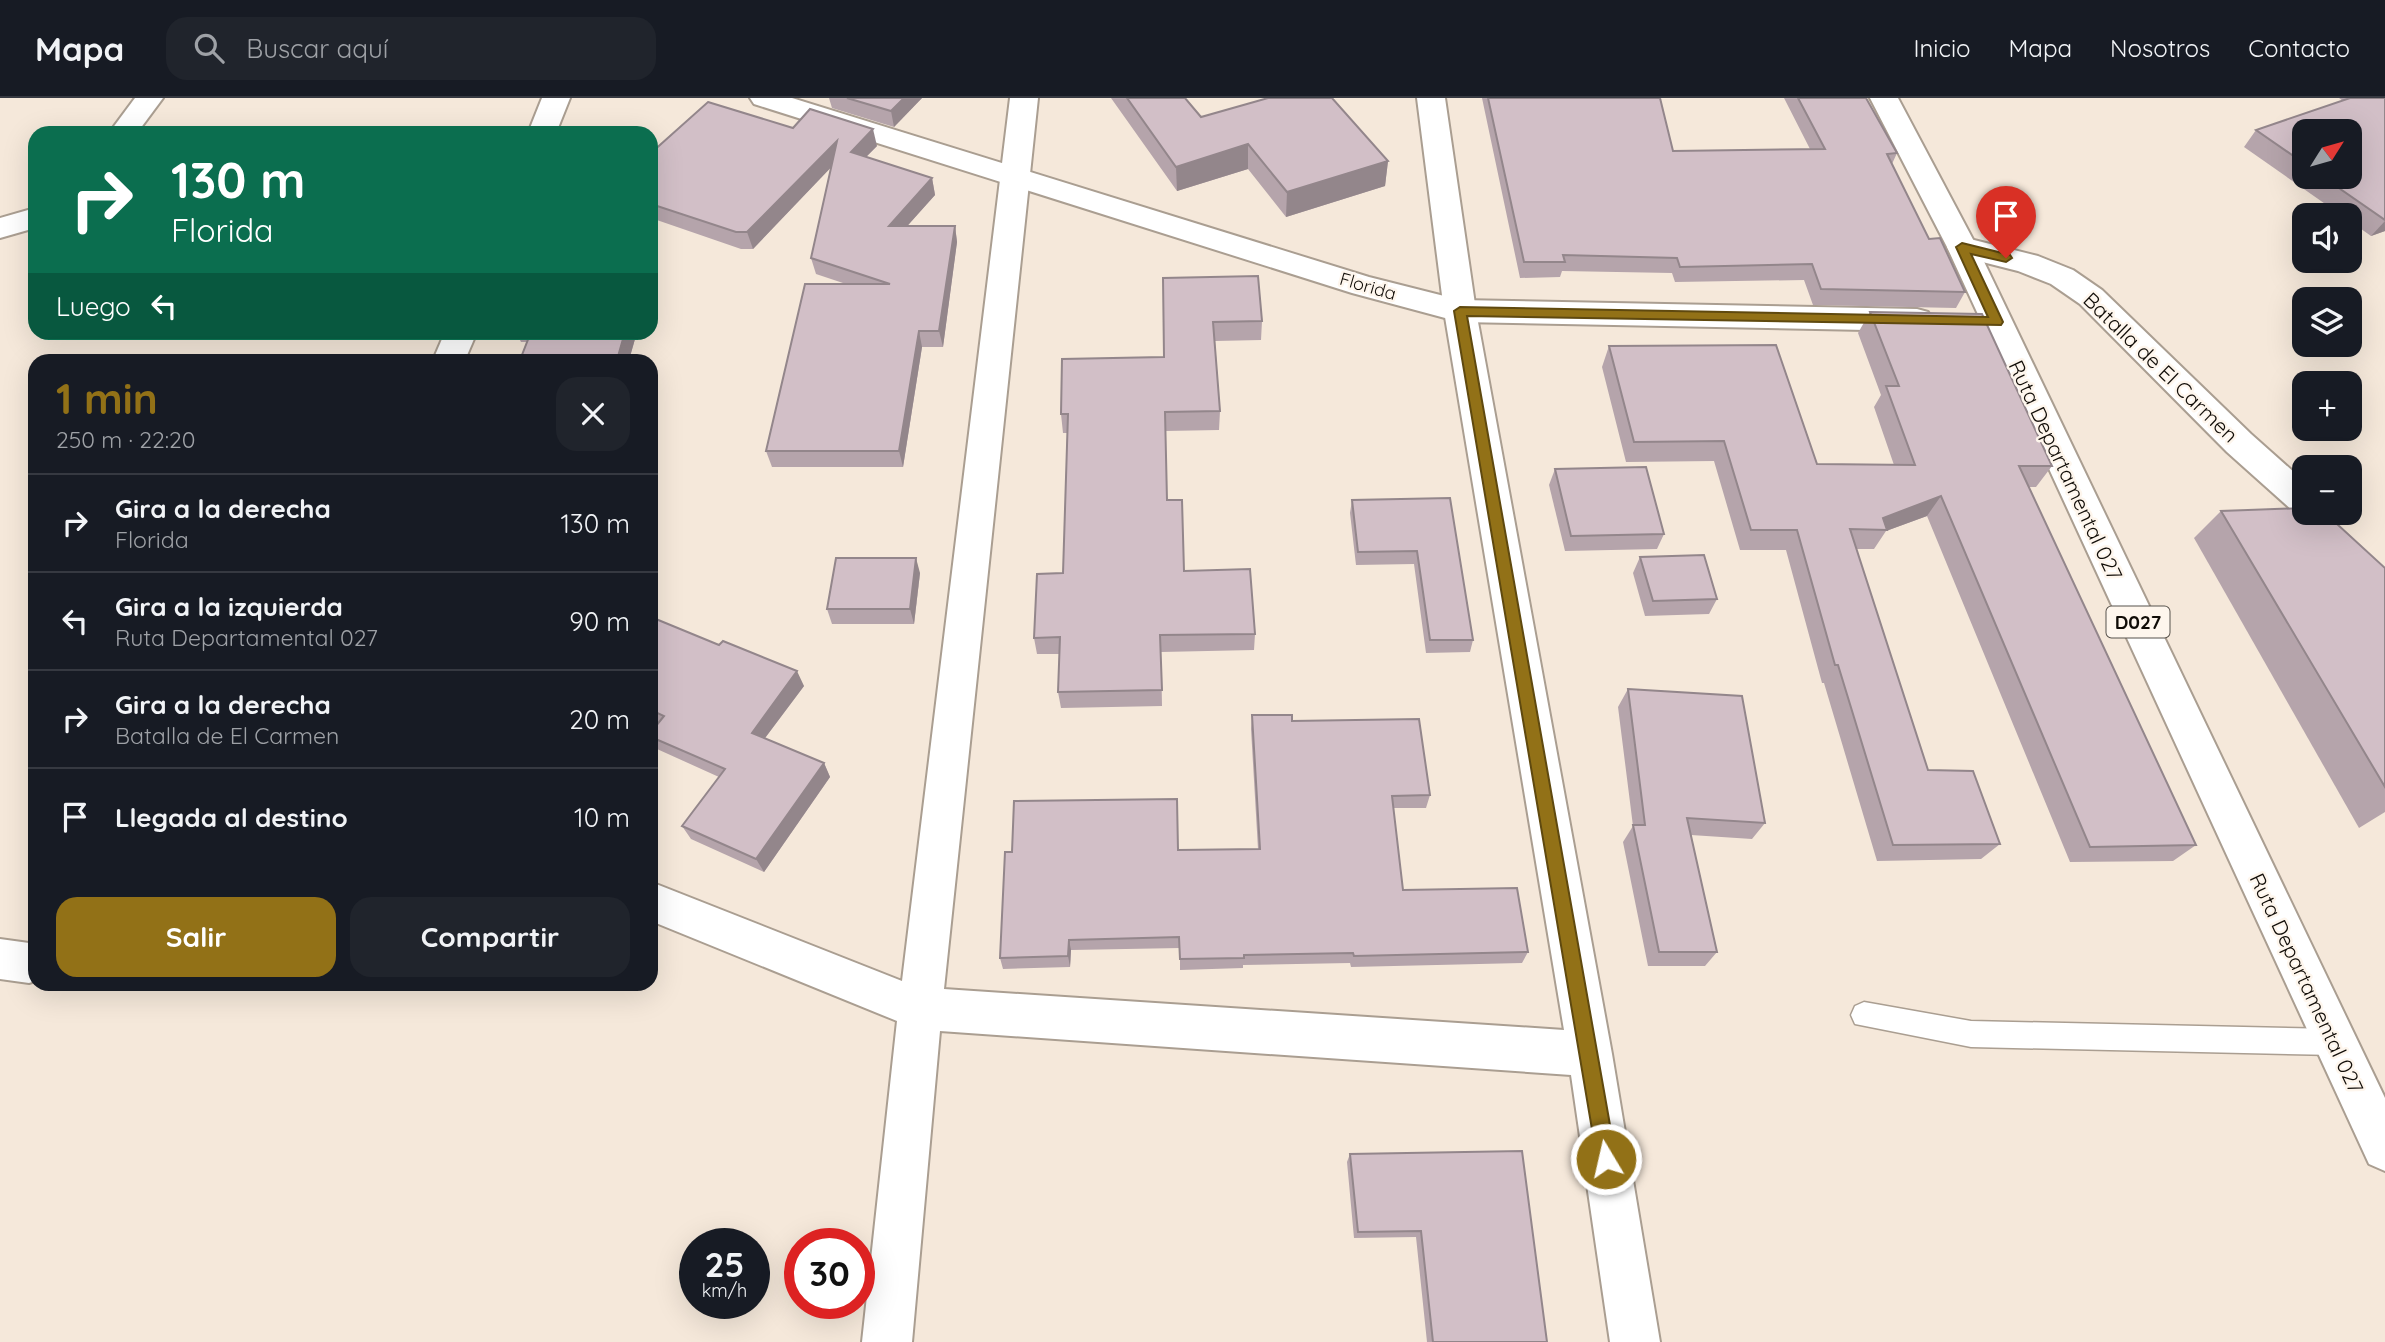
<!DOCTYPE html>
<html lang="es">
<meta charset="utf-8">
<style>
body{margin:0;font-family:Quicksand,sans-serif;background:#20242c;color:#f1f3f6;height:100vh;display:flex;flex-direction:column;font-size:26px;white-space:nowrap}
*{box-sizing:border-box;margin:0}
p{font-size:23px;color:#9ea1a6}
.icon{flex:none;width:38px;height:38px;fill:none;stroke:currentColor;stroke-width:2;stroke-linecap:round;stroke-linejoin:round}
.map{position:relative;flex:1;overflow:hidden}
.details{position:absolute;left:28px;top:256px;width:630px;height:637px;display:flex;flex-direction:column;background:#171b24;border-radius:21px;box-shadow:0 7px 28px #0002}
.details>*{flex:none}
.guide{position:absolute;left:28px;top:28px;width:630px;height:214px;border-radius:21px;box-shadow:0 7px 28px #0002;background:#0b6e4f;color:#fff;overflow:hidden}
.needle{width:46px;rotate:53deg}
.fabs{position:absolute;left:2292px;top:21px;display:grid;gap:14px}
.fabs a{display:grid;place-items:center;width:70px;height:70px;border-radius:14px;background:#171b24;box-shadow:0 7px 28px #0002;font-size:35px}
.speed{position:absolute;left:679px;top:1130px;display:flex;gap:14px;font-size:35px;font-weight:700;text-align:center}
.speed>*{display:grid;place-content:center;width:91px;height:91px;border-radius:50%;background:#171b24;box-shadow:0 7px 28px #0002;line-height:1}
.speed small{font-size:18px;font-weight:400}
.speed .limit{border:10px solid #d22;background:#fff;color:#111}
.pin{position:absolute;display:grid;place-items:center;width:60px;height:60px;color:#fff;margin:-72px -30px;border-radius:50% 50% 50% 0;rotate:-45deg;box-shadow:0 0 7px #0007}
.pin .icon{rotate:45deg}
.me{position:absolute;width:77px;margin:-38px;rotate:351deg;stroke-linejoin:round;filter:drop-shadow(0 0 5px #0008)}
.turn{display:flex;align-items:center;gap:24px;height:147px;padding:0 28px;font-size:32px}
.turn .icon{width:91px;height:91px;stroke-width:2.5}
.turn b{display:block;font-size:49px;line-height:60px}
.then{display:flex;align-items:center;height:66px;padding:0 28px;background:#0003;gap:14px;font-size:26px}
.round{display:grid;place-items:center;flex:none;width:74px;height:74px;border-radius:21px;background:#20242c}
.overview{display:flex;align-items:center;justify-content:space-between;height:119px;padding:0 28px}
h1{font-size:42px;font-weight:800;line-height:52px;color:#927117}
.cta{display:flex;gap:14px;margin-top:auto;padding:14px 28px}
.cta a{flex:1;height:80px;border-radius:21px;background:#927117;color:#fff;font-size:28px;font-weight:800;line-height:80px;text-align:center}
.cta a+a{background:#20242c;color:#f1f3f6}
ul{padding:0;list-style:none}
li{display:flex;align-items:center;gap:21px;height:98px;padding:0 28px;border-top:2px solid #363941}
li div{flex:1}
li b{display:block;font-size:26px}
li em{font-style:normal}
header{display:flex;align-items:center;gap:42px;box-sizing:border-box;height:98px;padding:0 35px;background:#171b24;border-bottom:2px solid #363941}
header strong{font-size:33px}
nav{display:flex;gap:38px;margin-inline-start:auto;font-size:24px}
.search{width:490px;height:63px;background:#20242c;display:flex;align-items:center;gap:18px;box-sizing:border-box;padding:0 24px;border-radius:21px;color:#9ea1a6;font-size:26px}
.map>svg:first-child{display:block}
</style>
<header>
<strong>Mapa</strong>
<div class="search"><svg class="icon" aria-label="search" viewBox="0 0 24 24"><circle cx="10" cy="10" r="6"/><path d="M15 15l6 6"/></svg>Buscar aquí</div>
<nav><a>Inicio</a><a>Mapa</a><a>Nosotros</a><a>Contacto</a></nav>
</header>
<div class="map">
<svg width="2385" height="1244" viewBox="0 0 2385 1244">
<rect width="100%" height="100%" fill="#f5e8da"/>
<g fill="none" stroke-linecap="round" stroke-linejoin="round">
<defs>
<path id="lane" d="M1864,904l107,19 364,8 9,4 4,9 -4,9 -9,4 -364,-8 -116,-23 -4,-9 4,-9z"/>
<g id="street">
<path d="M135,0h28l-26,35h-28z"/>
<path d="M542,0h28l-14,35h-28z"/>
<path d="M1010,0h28l-94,891 620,41 -120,-719 -27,-213h28l31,213 136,743 48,288h-50l-39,-267 -631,-44 -28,311h-50l35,-321 -246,-100v-39l251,99z"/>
<path d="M35,110v20l-35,10v-20z"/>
<path d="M445,234h32l-12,28h-32z"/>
<path d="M0,841l29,4 6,-2v40l-6,2 -29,-4z"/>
</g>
<g id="secondary">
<path d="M750,0h42l577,179 91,23 457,9 11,3 5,8 -5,8 -11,3 -457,-9 -108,-29 -598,-189z"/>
<path d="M1962,139l76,19 35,14 29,20 149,144 54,48v31h8l-8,2 -12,-4 -66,-59 -147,-148 -29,-20 -33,-13 -67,-17 -4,-7 4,-7z"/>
</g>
<path id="primary" d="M1870,0h28l79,149 408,851v73l-16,-7 -422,-917z"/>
</defs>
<use href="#lane" stroke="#aa9e91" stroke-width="3"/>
<use href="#street" stroke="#aa9e91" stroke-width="4"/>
<use href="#secondary" stroke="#aa9e91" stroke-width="4"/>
<use href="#primary" stroke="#aa9e91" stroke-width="4"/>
<use href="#lane" fill="#fff" fill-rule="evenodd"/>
<use href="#street" fill="#fff" fill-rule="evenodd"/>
<use href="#secondary" fill="#fff" fill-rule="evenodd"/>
<use href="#primary" fill="#fff" fill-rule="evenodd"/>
</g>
<g fill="#b5a4ab" fill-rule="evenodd">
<path d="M829,0h93l-28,29 -62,-19z"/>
<path d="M1111,0h74l16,19 187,44 -3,25 -99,31 -38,-48 -71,22z"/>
<path d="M1482,0h178l13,53 137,-2 -26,-51h82l31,55 -5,11 37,75 36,53 -9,16 -143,-3 -9,-25 -129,2 -3,-9 -110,-2 -2,6 -40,1z"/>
<path d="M2339,0h46v133l-14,5 -21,-15v-6h-9l-97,-68 12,-17 87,-29zM2305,33l45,46h-45z"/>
<path d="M877,48l-11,11 66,21 3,17 -28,31h48l2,16 -14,105h-21l-19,120h-131l-6,-16 80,-167 -30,-10 -5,-16 20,-91 -78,82h-12l-90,-31v-65z"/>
<path d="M1163,180l99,43 -1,19 -46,1 5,70 -1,19 -54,1 2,69 17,71 71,63 -1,16 -93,2 1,54 -101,2 -3,-16 1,-38h-22l-3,-16 29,-65 4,-140h-4l-2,-19 103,-57z"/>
<path d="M1870,214l182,154 -16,21h-8l168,358 -23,16 -103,1 -143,-346 -41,15 -12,18h-18l72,221 72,74 -19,15 -104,2 -53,-178h-2l-36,-133h-46l-26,-89 -88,1 -24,-95 7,-21 208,118 77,1 -20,-58 7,-12 -23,-62z"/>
<path d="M516,234h121l-8,28h-109l7,-18h-6z"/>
<path d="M1555,371l109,65 -7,15 -92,2 -16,-66z"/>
<path d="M1450,400l23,142 -3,12 -44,1 -12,-89 -58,1 -6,-52 2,-13z"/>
<path d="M2221,413l164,57v244l-26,16 -165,-290z"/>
<path d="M1640,459l77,42 -8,15 -64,2 -12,-43z"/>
<path d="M920,475l-6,51h-82l-5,-15z"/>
<path d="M651,519l153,69 -39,52 59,25 6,14 -66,95 -73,-33 -9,-13 37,-49 -62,-28 -6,-9v-8l7,-9 -7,-3z"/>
<path d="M1628,591l137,134 -13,16 -61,-4 26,117 -12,14h-57l-25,-124 10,-16 -15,-119z"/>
<path d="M1252,617l40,6 138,74 -4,13h-33l10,82 125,62 -6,11 -171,4 -1,-4 -107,2v3l-63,2v-22l-109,2 -1,17 -67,2 -3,-11 178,-108 80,-1 -7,-120z"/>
<path d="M1350,1056l197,188h-120l-11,-105 -62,1 -7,-76z"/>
</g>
<g fill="#93868b">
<path d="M904,0h18l-28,29 -3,-16z"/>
<path d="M873,31l4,17 -22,22 -4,-16z"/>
<path d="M837,43l4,16 -88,92 -6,-17z"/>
<path d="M1248,46v25l-71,22 -1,-24z"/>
<path d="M1388,63l-3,25 -99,31 1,-25z"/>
<path d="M932,80l3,17 -42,47 -4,-16z"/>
<path d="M2385,123v10l-14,5z"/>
<path d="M955,128l2,16 -14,105 -4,-16z"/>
<path d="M919,233l3,16 -19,120 -4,-16z"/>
<path d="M625,234h12l-8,28h-12z"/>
<path d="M1941,398l-14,20 -41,15 1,-1 -4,-12z"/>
<path d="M916,460l4,15 -6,51 -4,-15z"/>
<path d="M797,573l7,15 -45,60 -7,-13z"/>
<path d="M824,665l6,14 -66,95 -8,-13z"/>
<path d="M1069,842l2,10 -1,17 -2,-11z"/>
</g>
<g fill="#d2bfc7" stroke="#93868b" stroke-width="2">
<path d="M847,0h57l-13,13z"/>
<path d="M1127,0h58l16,19 67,-19h64l56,63 -101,31 -39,-48 -72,23z"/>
<path d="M1488,0h172l13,53 152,-2 -27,-51h68l31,55 -10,1 42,85 11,-1 25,54 -144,-3 -9,-25 -132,3 -3,-9 -114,-3 2,7h-41z"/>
<path d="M2350,0h35v122l-62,-43h27v-46h-45v33l-49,-34z"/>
<path d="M708,4l85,26 17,-19 63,20 -22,23 81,26 -43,48h66l-16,105h-20l-20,120h-133l39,-167h85l-79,-26 26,-117 -90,91h-11l-85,-28v-51z"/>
<path d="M1258,178l4,45 -49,1 7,89 -55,1 2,88h15l2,71 66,-2 5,65 -95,1 2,55 -104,2 2,-55 -26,1 3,-64 26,-1 5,-159h-7l1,-55 102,-2 -1,-79z"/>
<path d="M1870,214l112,2 70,152h-33l177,379 -106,2 -149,-351 -58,22 4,12 -37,-1 78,241 45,1 27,73 -107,1 -55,-180h-3l-38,-135h-46l-27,-89 -90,1 -25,-96 167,-1 41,119 98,1 -29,-79h13z"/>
<path d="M531,234h94l-8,28h-97z"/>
<path d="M1646,369l18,67 -93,2 -16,-67z"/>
<path d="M1450,400l23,142h-43l-13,-89 -59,1 -6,-52z"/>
<path d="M2305,410v5h20l60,55v219l-164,-276z"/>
<path d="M1704,457l13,44 -64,2 -13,-44z"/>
<path d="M836,460h80l-6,51h-83z"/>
<path d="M651,519l68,28 4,-4 74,30 -45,62 72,30 -68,96 -74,-33 43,-57 -74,-32v-5l13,-16 -13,-6z"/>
<path d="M1628,591l114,7 23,127 -78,-5 30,134h-58l-26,-127h12z"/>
<path d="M1252,617h40v6l127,-2 11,76 -38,1 11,94 114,-2 11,64 -174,4 -1,-3 -109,2v3l-64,1 -1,-22 -110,3 -1,16 -68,2 5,-106h7l2,-51 163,-2 1,51 82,-1z"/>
<path d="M1522,1053l25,191h-114l-12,-111 -63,1 -8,-78z"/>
</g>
<path fill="#927117" stroke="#5f490f" stroke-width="2" d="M1962,145l48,12 2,3 -6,4 -35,-8 32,68 -2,3 -534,-9 149,843 -3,7 -7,3 -6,-3 -3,-7 -143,-848 6,-4 528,10 -32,-70z"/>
<g text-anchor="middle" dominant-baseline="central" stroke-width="5" stroke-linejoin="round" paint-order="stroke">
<g font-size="18" fill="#100c07" stroke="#fef6ed">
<text transform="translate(1368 188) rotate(16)">Florida</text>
</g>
<rect fill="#fef6ed" stroke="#57524c" stroke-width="2" x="2106.5" y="508.5" width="63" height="31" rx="5"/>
<g font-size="19" font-weight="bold" fill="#100c07">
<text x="2138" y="524">D027</text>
</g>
<g font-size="21" fill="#100c07" stroke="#fef6ed">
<text transform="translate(2161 269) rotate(44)">Batalla de El Carmen</text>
<text transform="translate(2066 372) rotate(65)">Ruta Departamental 027</text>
<text transform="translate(2307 885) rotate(65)">Ruta Departamental 027</text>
</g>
</g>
</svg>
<div class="fabs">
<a><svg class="needle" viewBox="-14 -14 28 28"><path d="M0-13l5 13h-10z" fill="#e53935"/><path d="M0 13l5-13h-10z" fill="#9ea1a6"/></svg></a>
<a><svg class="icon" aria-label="sound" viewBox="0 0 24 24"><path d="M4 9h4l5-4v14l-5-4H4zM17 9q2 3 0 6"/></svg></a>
<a><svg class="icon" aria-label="layers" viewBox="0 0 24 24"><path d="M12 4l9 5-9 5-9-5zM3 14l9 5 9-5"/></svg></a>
<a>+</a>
<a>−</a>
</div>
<div class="speed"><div>25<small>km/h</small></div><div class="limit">30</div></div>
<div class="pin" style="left:2006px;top:160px;background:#d93025"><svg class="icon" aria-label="arrive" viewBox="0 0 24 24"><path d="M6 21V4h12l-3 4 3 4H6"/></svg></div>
<svg class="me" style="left:1606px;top:1061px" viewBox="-20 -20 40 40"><circle r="17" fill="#927117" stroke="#fff" stroke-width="3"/><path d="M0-11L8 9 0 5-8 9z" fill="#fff"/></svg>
<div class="guide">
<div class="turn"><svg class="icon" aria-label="right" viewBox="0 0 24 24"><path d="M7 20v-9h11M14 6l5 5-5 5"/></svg><div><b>130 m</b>Florida</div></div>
<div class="then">Luego<svg class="icon" aria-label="left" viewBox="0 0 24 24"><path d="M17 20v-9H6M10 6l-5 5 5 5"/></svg></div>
</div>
<section class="details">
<div class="overview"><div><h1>1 min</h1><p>250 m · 22:20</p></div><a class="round"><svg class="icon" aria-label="close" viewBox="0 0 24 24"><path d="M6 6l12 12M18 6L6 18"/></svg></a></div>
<ul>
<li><svg class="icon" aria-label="right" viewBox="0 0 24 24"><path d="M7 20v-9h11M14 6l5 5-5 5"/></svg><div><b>Gira a la derecha</b><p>Florida</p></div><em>130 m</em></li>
<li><svg class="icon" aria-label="left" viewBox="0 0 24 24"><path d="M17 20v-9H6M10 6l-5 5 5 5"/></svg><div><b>Gira a la izquierda</b><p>Ruta Departamental 027</p></div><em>90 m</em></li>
<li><svg class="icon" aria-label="right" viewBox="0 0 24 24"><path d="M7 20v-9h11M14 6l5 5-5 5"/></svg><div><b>Gira a la derecha</b><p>Batalla de El Carmen</p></div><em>20 m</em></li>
<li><svg class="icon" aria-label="arrive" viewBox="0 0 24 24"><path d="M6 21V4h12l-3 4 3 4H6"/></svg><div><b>Llegada al destino</b></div><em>10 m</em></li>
</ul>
<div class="cta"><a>Salir</a><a>Compartir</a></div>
</section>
</div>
